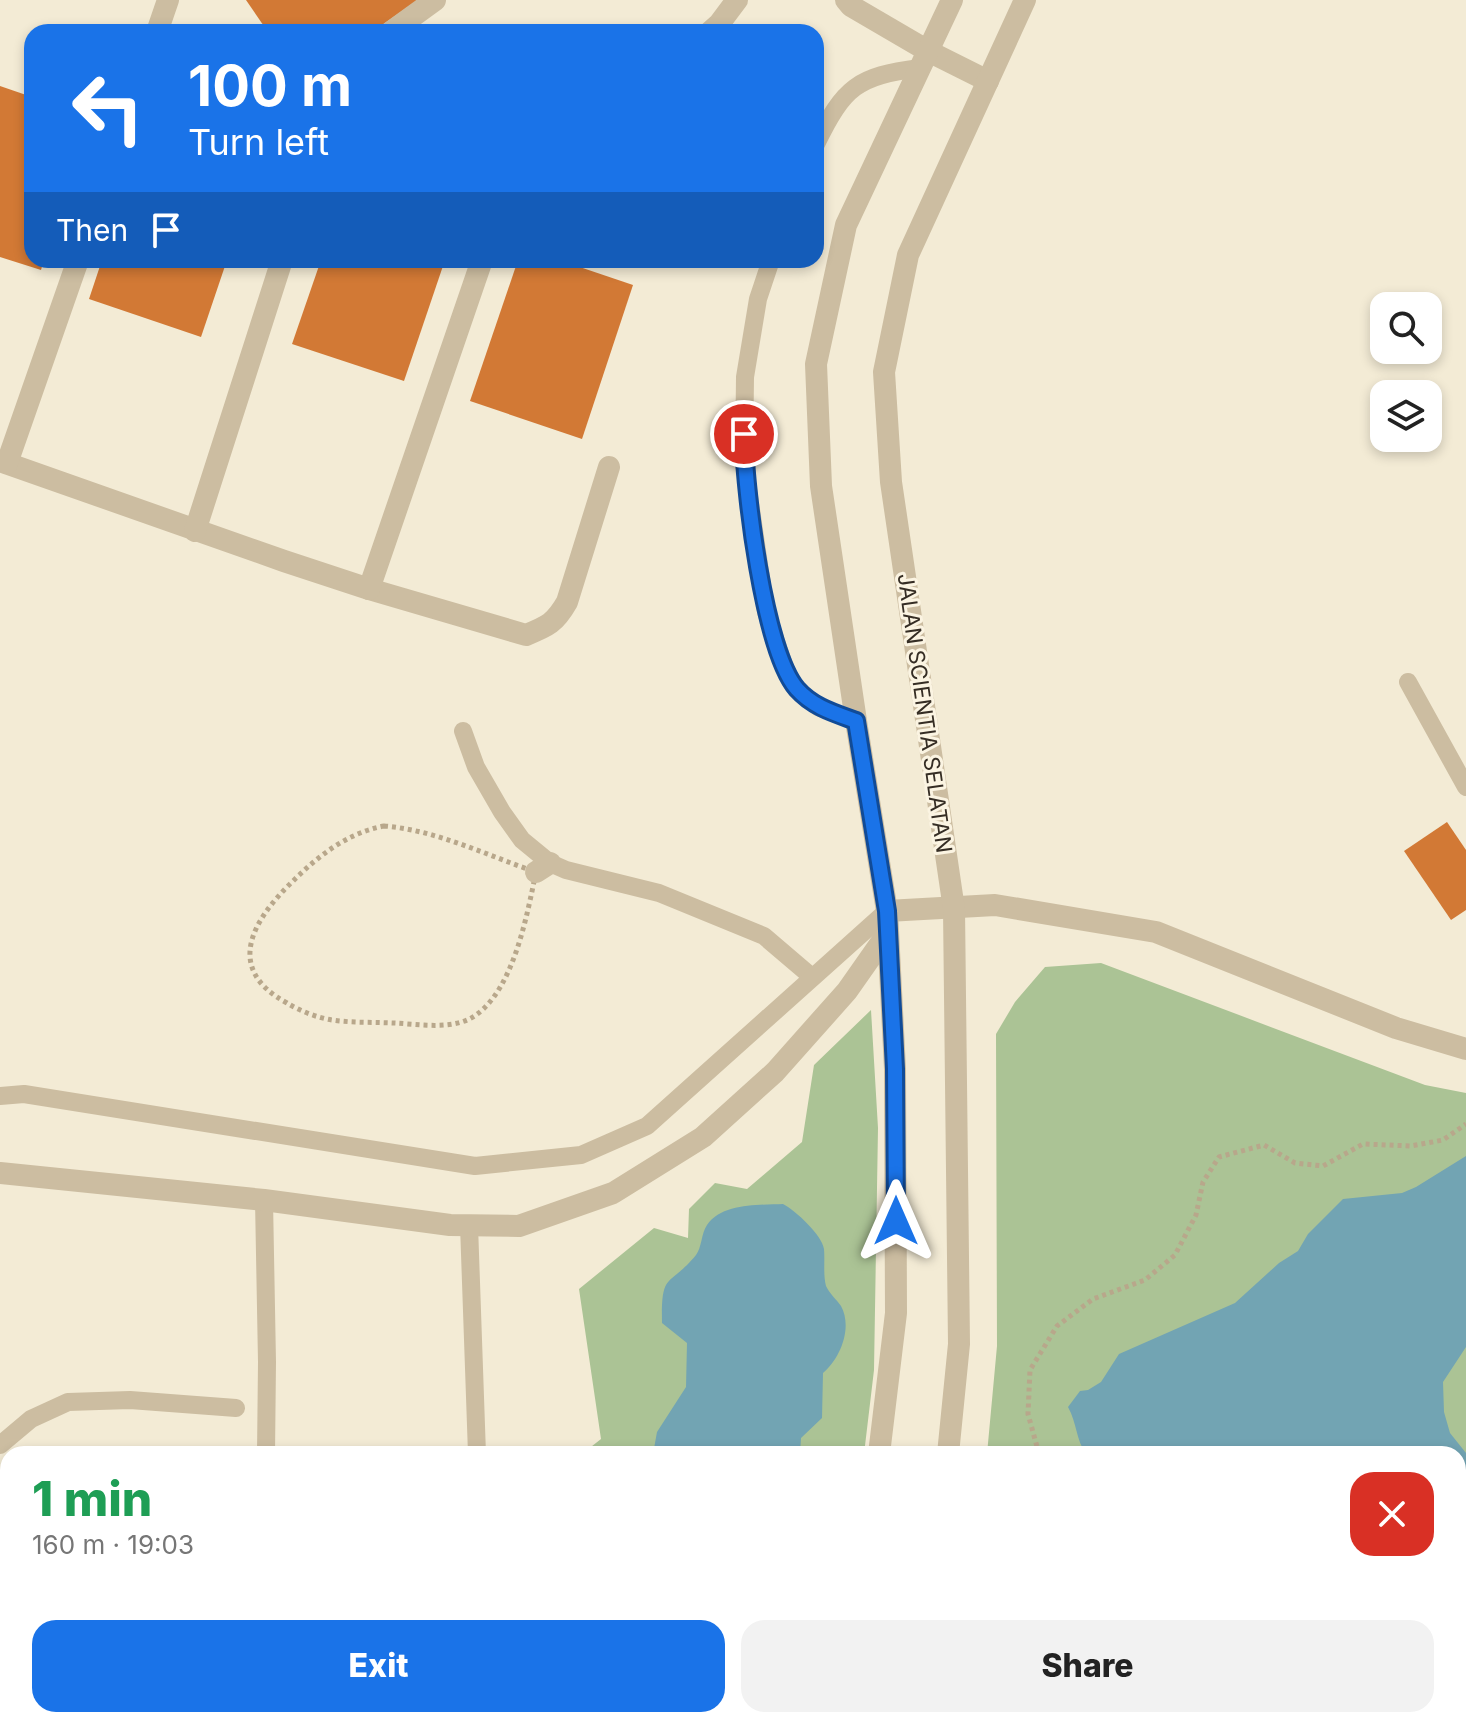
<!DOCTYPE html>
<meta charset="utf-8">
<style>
body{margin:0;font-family:Inter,sans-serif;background:#f2f2f2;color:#222;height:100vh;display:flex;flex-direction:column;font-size:30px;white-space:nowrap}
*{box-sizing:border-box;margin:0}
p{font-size:26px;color:#767676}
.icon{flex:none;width:44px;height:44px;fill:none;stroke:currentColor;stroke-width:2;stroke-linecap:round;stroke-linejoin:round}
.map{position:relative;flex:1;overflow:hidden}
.drawer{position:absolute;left:0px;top:1446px;width:1466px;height:282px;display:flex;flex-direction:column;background:#fff;border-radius:24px 24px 0 0;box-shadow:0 4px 12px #0003}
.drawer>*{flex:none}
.banner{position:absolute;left:24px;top:24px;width:800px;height:244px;border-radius:24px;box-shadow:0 4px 12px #0003;background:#1a73e8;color:#fff;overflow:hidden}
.controls{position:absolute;left:1370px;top:292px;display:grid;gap:16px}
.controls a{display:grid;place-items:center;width:72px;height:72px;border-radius:16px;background:#fff;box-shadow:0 4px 12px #0003;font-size:40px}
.pin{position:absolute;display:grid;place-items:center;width:68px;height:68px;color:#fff;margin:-34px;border:4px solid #fff;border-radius:50%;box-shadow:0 2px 8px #0007}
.me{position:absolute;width:88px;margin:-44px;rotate:0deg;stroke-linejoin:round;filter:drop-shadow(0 0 6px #0008)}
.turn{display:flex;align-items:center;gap:28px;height:168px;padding:0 32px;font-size:36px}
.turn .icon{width:104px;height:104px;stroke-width:2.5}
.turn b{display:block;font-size:56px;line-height:68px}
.then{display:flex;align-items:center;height:76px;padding:0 32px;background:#0003;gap:16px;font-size:30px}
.round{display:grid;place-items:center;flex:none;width:84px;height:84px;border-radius:24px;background:#f2f2f2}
.summary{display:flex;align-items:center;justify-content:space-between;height:136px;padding:0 32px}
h1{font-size:48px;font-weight:800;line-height:60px;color:#1e9e55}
.cta{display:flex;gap:16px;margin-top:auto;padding:16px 32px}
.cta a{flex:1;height:92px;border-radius:24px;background:#1a73e8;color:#fff;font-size:32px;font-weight:800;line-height:92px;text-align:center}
.cta a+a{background:#f2f2f2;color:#222}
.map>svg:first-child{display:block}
</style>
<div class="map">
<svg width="1466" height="1727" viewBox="0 0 1466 1727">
<rect width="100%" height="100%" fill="#f3ebd5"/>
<g fill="#abc395">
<path d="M1101,963l324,122 41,8v634h-155l-21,-7h168v-266h-471l10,-108 -1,-312 19,-32 30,-35z"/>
<path d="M871,1010l7,118 -4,242 -10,84h-282l19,-15 -22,-150 75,-61 34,10 1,-29 26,-26 32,6 55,-47 12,-77z"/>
</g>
<g fill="#72a4b3">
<path d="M1466,1156v191l-23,35 1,30 6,21 16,20v42l-8,10v-51h-372c-10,-14 -9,-31 -18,-47l12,-16 8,-1 13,-8 18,-28 116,-51 44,-40 19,-12 10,-17 35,-35 59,-6 14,-6z"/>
<path d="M783,1204c13,7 39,31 41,45 1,11 -1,26 2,37 3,7 11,14 15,20 12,22 -1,53 -18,67l-1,45 -21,20 -1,16h-147l4,-22 29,-45 1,-44 -25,-20c-1,-53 7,-35 34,-68 6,-8 5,-21 11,-30 15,-22 52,-20 76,-21z"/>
</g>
<g fill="#d27935">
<path d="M246,0h172l-46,32h-104z"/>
<path d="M0,86l32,11v163h12l-3,10 -41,-13z"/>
<path d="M102,260h125l-26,77 -112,-38z"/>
<path d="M321,260h124l-41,121 -112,-37z"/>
<path d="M518,260h41l74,25 -51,154 -112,-38z"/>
<path d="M1447,822l19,28v60l-15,10 -47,-69z"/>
</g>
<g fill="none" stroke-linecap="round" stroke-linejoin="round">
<g stroke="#b8a78b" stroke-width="5" stroke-dasharray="4 4" stroke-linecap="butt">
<path d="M384,826c52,4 102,29 152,46 -9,43 -22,116 -60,143 -22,16 -57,9 -83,8 -20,-1 -41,0 -61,-3 -14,-2 -32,-9 -45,-17 -63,-34 -35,-82 5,-121 26,-26 55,-49 92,-56z"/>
<path d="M1039,1454l-11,-40 2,-44 27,-44 36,-27 52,-19 30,-25 21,-40 7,-33 16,-25 45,-12 31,18 28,3 40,-22 48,2 32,-6 23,-16"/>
<path d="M1458,1542l8,-8"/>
<path d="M1458,1695l8,-1"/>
</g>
<g stroke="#ccbda1" stroke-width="18">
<path d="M816,144c28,-57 41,-68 104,-76"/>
<path d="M771,260l-13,39 -13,78 -1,85 22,150 19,56 11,21 22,18 38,14"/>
<path d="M1408,682l58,105"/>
<path d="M463,731l13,36 26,45 20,28 28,23 16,7 93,23 105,43 48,41"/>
<path d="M0,1096l24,-2 451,72 106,-11 66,-29 240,-215"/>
<path d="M264,1200l3,162 -1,92"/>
<path d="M469,1225l8,229"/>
<path d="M0,1445l31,-26 37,-17 62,-2 106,8"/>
<path d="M0,1625l8,-1"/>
<path d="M182,1720l1,7"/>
<path d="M546,1720l2,7"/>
<path d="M1051,1720l2,7"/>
</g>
<g stroke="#ccbda1" stroke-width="22">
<path d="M846,0l5,6 77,45 60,30"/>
<path d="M157,32l11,-32"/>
<path d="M391,32l44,-32"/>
<path d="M710,32l9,-8 18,-24"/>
<path d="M0,461l284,100 85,28 157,46c22,-9 29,-12 41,-33l42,-135"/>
<path d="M7,463l71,-203"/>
<path d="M195,531l87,-271"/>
<path d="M369,589l113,-329"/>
<path d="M536,872l14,-9"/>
<path d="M887,911l108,-6 161,27 240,96 70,21"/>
<path d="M0,1173l264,27 186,25 69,1 94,-33 90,-56 72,-65 72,-81 40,-57"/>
<path d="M1166,1720l21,7"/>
</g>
<g stroke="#ccbda1" stroke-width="22">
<path d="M879,1454l17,-141 -1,-244 -8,-158 -31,-190 -35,-235 -5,-122 30,-139 106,-225"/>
<path d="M948,1454l11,-110 -5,-435 -63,-427 -7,-110 24,-117 117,-255"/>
<path d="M846,1727l1,-7"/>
<path d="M918,1727l1,-7"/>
</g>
</g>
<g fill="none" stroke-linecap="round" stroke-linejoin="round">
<defs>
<path id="route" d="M744,434c0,53 20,217 53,255 16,18 37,24 59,32l31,190 8,158 1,152"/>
</defs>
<use href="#route" stroke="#114b97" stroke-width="20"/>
<use href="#route" stroke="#1a73e8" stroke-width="14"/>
</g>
<g text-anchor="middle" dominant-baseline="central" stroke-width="6" stroke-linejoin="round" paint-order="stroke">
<g font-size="22" fill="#352d24" stroke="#fbf4e2">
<text transform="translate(925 713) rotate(82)">JALAN SCIENTIA SELATAN</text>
</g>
</g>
</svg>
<div class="controls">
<a><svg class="icon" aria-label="search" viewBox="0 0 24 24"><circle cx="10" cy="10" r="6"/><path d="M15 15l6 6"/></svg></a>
<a><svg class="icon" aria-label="layers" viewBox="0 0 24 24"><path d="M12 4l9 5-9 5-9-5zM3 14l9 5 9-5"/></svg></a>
</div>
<div class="pin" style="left:744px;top:434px;background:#d93025"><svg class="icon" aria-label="arrive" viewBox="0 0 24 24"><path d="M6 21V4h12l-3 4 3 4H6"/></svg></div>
<svg class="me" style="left:896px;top:1221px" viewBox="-20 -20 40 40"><path d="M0-17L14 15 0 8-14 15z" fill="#1a73e8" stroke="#fff" stroke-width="4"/></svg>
<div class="banner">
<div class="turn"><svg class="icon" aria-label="left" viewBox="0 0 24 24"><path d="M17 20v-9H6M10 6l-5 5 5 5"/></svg><div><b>100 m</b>Turn left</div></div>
<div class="then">Then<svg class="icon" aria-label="arrive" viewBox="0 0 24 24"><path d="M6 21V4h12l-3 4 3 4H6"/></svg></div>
</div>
<section class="drawer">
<div class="summary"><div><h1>1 min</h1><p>160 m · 19:03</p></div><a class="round" style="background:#d93025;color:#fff"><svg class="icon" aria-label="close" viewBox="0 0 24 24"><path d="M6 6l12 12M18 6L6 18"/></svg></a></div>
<div class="cta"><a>Exit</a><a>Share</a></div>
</section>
</div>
